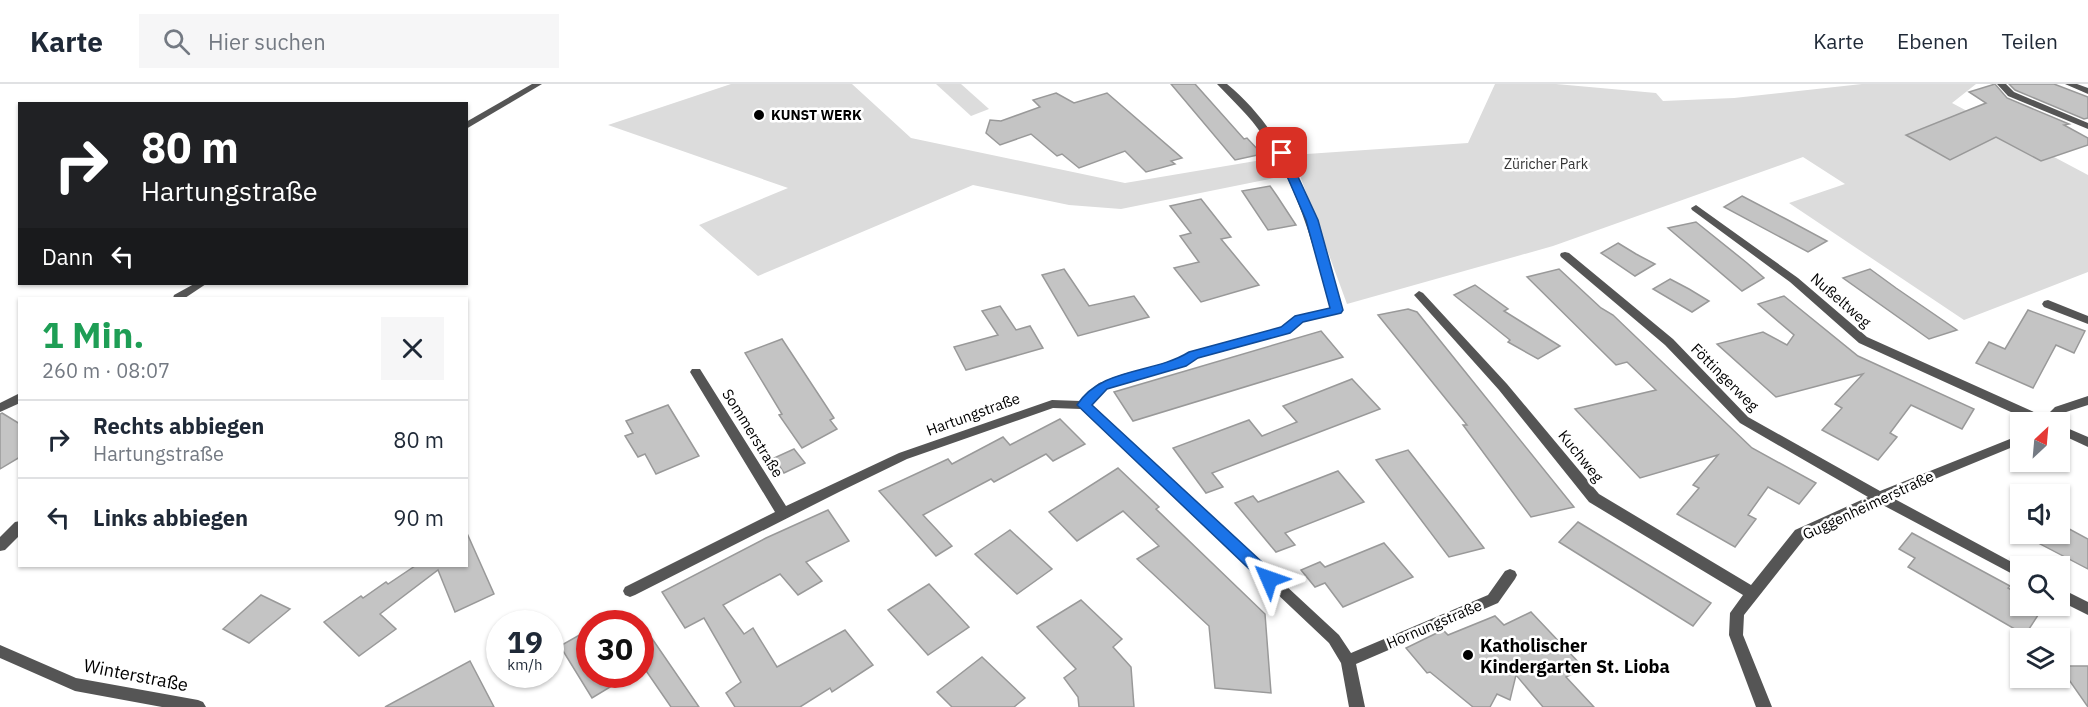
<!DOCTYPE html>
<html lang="de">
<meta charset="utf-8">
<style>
body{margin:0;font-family:"IBM Plex Sans",sans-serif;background:#f6f6f7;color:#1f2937;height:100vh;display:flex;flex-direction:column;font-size:22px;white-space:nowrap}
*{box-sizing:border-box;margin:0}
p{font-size:20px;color:#747a83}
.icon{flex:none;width:33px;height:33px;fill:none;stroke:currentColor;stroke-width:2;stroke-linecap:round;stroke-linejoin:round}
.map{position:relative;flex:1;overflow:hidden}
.details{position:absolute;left:18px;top:213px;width:450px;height:270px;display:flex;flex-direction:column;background:#fff;border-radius:0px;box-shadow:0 2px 4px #0004}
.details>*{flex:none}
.hud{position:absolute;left:18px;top:18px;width:450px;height:183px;border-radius:0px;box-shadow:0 2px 4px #0004;background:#202124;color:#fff;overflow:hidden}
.needle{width:39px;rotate:26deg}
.controls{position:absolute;left:2010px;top:328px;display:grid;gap:12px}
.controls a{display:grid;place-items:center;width:60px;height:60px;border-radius:0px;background:#fff;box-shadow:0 2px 4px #0004;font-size:30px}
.speed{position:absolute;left:486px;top:526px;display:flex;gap:12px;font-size:30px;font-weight:700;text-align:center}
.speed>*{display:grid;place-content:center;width:78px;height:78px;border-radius:50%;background:#fff;box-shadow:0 2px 4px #0004;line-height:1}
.speed small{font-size:15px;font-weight:400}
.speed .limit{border:9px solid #d22;background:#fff;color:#111}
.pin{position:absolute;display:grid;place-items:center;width:51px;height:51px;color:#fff;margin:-26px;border-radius:12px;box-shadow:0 3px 9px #0006}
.me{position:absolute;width:66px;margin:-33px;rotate:313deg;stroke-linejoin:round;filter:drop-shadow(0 0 4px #0008)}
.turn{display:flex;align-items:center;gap:21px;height:126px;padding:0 24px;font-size:27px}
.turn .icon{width:78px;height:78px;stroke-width:2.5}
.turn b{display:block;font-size:42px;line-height:51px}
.then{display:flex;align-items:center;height:57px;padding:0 24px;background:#0003;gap:12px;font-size:22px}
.round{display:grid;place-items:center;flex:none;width:63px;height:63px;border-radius:0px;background:#f6f6f7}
.head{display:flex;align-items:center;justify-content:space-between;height:102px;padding:0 24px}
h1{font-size:36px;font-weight:800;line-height:45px;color:#1e9e55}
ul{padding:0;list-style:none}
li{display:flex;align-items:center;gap:18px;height:78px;padding:0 24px;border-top:2px solid #e0e1e3}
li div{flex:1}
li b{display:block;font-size:22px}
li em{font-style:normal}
header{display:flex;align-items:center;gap:36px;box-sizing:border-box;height:84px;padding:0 30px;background:#fff;border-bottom:2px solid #e0e1e3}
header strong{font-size:28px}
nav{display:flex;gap:33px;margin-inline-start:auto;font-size:21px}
.search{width:420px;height:54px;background:#f6f6f7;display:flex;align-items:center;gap:15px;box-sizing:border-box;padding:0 21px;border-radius:0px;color:#747a83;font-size:22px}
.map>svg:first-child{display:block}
</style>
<header>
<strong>Karte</strong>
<div class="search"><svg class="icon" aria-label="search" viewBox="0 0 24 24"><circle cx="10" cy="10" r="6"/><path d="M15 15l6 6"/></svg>Hier suchen</div>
<nav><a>Karte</a><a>Ebenen</a><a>Teilen</a></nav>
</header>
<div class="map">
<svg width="2088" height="623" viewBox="0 0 2088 623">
<rect width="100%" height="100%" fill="#fff"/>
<g fill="#dcdcdc">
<path d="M731,0h121l59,54 214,45 167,-28 176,-12 27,-59h61l100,9 7,8 71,-3 128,-14h114l-24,19 136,72v97l-124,48 -175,-117 56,-19 -42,-27 -250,89 -206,58 -48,-131 -178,36 -52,-4 -96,-20 -215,91 -59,-51 89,-37 -180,-63z"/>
<path d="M936,0h25l28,25 -18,7z"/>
</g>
<g fill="#c4c4c4" stroke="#999" stroke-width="1.5">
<path d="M1171,0h24l49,55 3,-1 15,16 -27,6z"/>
<path d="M1995,0l12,14 62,26 -5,1 24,13v7l-47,16 -45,-24 -46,23 -44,-25 80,-32 -17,-11z"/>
<path d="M2009,0h45l34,13v21l-4,1 -69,-29z"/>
<path d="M1056,9l18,10 33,-10 75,65 -11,3 4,3 -29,8 -21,-21 -46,17 -17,-14 -5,2 -26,-22 -31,11 -14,-12 4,-13 11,1 39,-14 -7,-7z"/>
<path d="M1270,102l7,10 19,29 -28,5 -26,-39z"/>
<path d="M1742,112l44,23 41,22 -19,11 -84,-45z"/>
<path d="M1201,115l30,38 -10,2 38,46 -58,17 -27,-34 25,-6 -19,-26 11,-3 -21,-27z"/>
<path d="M1696,138l51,41 17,15 -22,13 -74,-63z"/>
<path d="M1618,159l18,11 19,10 -20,12 -34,-23z"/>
<path d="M1064,185l25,37 45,-10 15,21 -71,19 -36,-61z"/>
<path d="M1559,185l42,39 12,7 139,133 64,35 -17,21 -31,-17 -20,28 8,4 -21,28 -58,-33 22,-26 -6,-3 25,-30 -78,23 -65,-69 81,-19 -29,-28 -11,3 -89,-88z"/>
<path d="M1870,185l26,19 61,42 -28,9 -86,-61z"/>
<path d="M1670,195l19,10 20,12 -17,11 -39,-23z"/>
<path d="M1475,201l33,24 -4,2 56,35 -22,13 -30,-17 2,-2 -56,-45z"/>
<path d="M1784,212l74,60 116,53 -12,20 -51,-24 -21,28 7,4 -19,23 -56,-30 20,-22 -7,-4 28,-30 -87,23 -59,-53 46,-12 24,13 7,-10 -36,-31z"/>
<path d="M1000,222l16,24 14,-4 13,22 -77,22 -12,-23 44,-12 -16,-24z"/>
<path d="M1408,225l9,3 157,195 -43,10 -68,-92h4l-89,-110z"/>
<path d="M2028,226l57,21 -11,22 -18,-8 -23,43 -57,-25 13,-21 16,7z"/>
<path d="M1321,247l22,26 -210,64 -19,-29z"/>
<path d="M782,255l52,79 -4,2 7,9 -35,19 -23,-33 3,-1 -37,-61z"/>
<path d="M1352,295l28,30 -168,64 11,14 -17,6 -33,-45 76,-28 13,16 35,-14 -14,-16z"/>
<path d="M668,321l31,51 -43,18 -11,-20 -7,3 -13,-21 8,-3 -7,-12z"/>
<path d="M2,329l18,11v33l-20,12v-55z"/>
<path d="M1060,335l25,25 -32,17 -7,-7 -52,28 -3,-3 -68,36 29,31 -16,10 -57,-65 69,-32 4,5 51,-27 7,8z"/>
<path d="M794,365l11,14 -21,10 -10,-15z"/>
<path d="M1408,366l50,64 26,34 -35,9 -73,-97z"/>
<path d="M1118,384l41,39 -3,2 109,105 6,79 -56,-5 -6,-62 -72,-67 22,-13 -36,-35 -46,30 -28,-29z"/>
<path d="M1338,387l26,31 -79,31 10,12 -19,7 -41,-49 18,-7 5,6z"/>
<path d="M828,426l21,31 -43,21 16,19 -24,14 -18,-21 -57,31 21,29 9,-6 24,39 68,-37 28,35 -41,27 -2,-4 -30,19h-65l-9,-14 15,-11 -37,-64 -19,10 -23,-36 104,-54z"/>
<path d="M1578,438l133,81 -18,23 -134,-84z"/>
<path d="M2060,440l28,15v30l-67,-35h39z"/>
<path d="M1010,446l42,39 -35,25 -42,-40z"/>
<path d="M466,447l28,63 -39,18 -17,-42 -58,44 16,15 -37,27 -35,-34 37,-26 2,2 23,-16 2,2 27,-18h51z"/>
<path d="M1912,449l98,53 -2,2 12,7v11h24l-19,29 -117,-68 7,-9 -16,-9z"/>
<path d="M1384,459l29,34 -70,30 -18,-24 -10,4 -14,-17 19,-8 5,5z"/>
<path d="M929,500l40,43 -41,28 -40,-45z"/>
<path d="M261,511l29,14 -41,34 -26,-14z"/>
<path d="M1081,516l41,39 -9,8 18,20 3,40h-55l-1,-10 -14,-19 12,-9 -39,-42z"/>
<path d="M1531,528l53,56 -18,9 28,30h-51l-27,-32 -6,25 -13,-6 -7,13h-17l-43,-35 -3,1 -21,-25 37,-18 5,5 47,-19 9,9z"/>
<path d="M640,537l59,86h-28l-31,-45z"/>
<path d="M590,545v46h40l-38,23 -32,-52z"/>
<path d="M982,573l43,41 -11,9h-62l-15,-15z"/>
<path d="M470,577l24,46h-109z"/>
<path d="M2060,582h28v41l-28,-40z"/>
</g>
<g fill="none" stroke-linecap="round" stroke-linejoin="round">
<g fill="#555" fill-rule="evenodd">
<path d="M532,0h10l-76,45v-7z"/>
<path d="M1217,0h10c68,56 93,144 115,226l-2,3 -37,9 -14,11 -92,25 -12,8 -78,23 -16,16 248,230 12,18 137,-58 17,-24 5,-2 5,2 2,4 -2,4 -17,24 -142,61 9,43h-16l-8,-44 -12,-20 -248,-234 -28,-1 -146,51 -68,33 -204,103 -5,2 -5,-2 -2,-4 2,-4 150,-75 -85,-140 2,-3h8l86,137 113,-53 153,-53 29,1 18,-18 78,-23 12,-8 92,-25 14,-11 35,-8c-16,-60 -31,-121 -67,-172 -13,-20 -30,-35 -46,-52z"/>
<path d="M1997,0h9l8,8 74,31v6l-80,-33z"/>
<path d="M2065,0h12l11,4v6z"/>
<path d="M1696,121l102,73 69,59 178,80 10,-10 33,-11v9l-25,8 -9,10h-19l-176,-80 -69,-61 -98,-72 -1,-2z"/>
<path d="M1565,168l4,1 104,86 75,78 132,74 140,-56v9l-129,53 130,70 -1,11 -141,-75 -74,35 -61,77 -1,20 29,72h-16l-27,-72 1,-22 13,-18 -154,-93 -90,-112 -85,-95 5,-4 4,2 84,91 92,110 152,91 44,-55 73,-33 -128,-74 -75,-78 -104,-88 -1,-2 1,-2z"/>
<path d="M194,200h12l-21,14h-12l1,-3z"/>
<path d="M2048,216l40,16v8l-44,-17 -2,-3 2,-3z"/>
<path d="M20,309v10l-20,9v-9z"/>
<path d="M2060,341l28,12v10l-28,-13z"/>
<path d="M20,437v14l-15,15 -5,1v-14l15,-15z"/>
<path d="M2060,504l28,14v13l-28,-14z"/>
<path d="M0,561l76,33 122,22 5,2 3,5h-44l-87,-16 -75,-33z"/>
</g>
</g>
<path fill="#1a73e8" stroke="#114b97" stroke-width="1.5" d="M1278,67l9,2 31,67 25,90 -2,3 -38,9 -13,11 -92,25 -12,8 -79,23 -15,16 183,169 2,5 -8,6 -5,-2 -187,-178c24,-38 77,-31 112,-53l92,-25 14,-11 35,-8 -24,-88 -29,-67z"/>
<g fill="#000" stroke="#fff" stroke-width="2">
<circle cx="759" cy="31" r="6"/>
<circle cx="1468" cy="571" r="6"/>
</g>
<g text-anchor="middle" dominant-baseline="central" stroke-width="5" stroke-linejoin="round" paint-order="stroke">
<g font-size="14" font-weight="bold" fill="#000" stroke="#fff" text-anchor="start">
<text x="771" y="31">KUNST WERK</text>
</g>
<g font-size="14" fill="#333" stroke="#fff">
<text x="1546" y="80">Züricher Park</text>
</g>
<g font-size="15" fill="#000" stroke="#fff">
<text transform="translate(1841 216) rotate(41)">Nußeltweg</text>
<text transform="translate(1725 293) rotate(45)">Föttingerweg</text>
<text transform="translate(973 330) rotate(-20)">Hartungstraße</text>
<text transform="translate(753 349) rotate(58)">Sommerstraße</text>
<text transform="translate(1581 372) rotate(51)">Kuchweg</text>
<text transform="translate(1868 421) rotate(-25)">Guggenheimerstraße</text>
<text transform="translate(1434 540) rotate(-23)">Hornungstraße</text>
</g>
<g font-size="18" font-weight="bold" fill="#000" stroke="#fff" text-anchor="start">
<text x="1480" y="561">Katholischer<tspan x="1480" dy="21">Kindergarten St. Lioba</tspan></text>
</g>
<g font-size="18" fill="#000" stroke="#fff">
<text transform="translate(136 591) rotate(11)">Winterstraße</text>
</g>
</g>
</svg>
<div class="controls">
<a><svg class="needle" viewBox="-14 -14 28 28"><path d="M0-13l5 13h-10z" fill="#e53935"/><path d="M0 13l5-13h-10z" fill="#747a83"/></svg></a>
<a><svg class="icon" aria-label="sound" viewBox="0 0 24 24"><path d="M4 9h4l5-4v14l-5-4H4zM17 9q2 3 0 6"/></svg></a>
<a><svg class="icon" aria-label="search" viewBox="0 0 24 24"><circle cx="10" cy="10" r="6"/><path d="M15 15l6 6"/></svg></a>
<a><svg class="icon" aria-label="layers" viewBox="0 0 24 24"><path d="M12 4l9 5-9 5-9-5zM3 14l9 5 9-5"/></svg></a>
</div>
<div class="speed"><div>19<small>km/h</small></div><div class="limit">30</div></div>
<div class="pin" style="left:1282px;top:69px;background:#d93025"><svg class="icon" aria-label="arrive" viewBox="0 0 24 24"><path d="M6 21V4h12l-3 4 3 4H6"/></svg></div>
<svg class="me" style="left:1269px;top:495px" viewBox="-20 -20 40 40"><path d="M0-17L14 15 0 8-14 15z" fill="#1a73e8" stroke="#fff" stroke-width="4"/></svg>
<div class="hud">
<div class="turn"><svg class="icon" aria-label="right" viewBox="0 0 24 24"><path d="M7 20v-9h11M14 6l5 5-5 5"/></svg><div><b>80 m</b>Hartungstraße</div></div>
<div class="then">Dann<svg class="icon" aria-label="left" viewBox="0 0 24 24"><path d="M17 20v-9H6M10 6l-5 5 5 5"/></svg></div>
</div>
<section class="details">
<div class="head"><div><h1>1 Min.</h1><p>260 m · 08:07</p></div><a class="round"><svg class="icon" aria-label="close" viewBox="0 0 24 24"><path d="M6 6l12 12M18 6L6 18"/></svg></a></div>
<ul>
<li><svg class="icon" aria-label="right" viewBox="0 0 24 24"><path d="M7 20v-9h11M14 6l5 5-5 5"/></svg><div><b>Rechts abbiegen</b><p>Hartungstraße</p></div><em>80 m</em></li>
<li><svg class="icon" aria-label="left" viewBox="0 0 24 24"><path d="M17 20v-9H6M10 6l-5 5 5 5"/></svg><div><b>Links abbiegen</b></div><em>90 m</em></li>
</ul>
</section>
</div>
